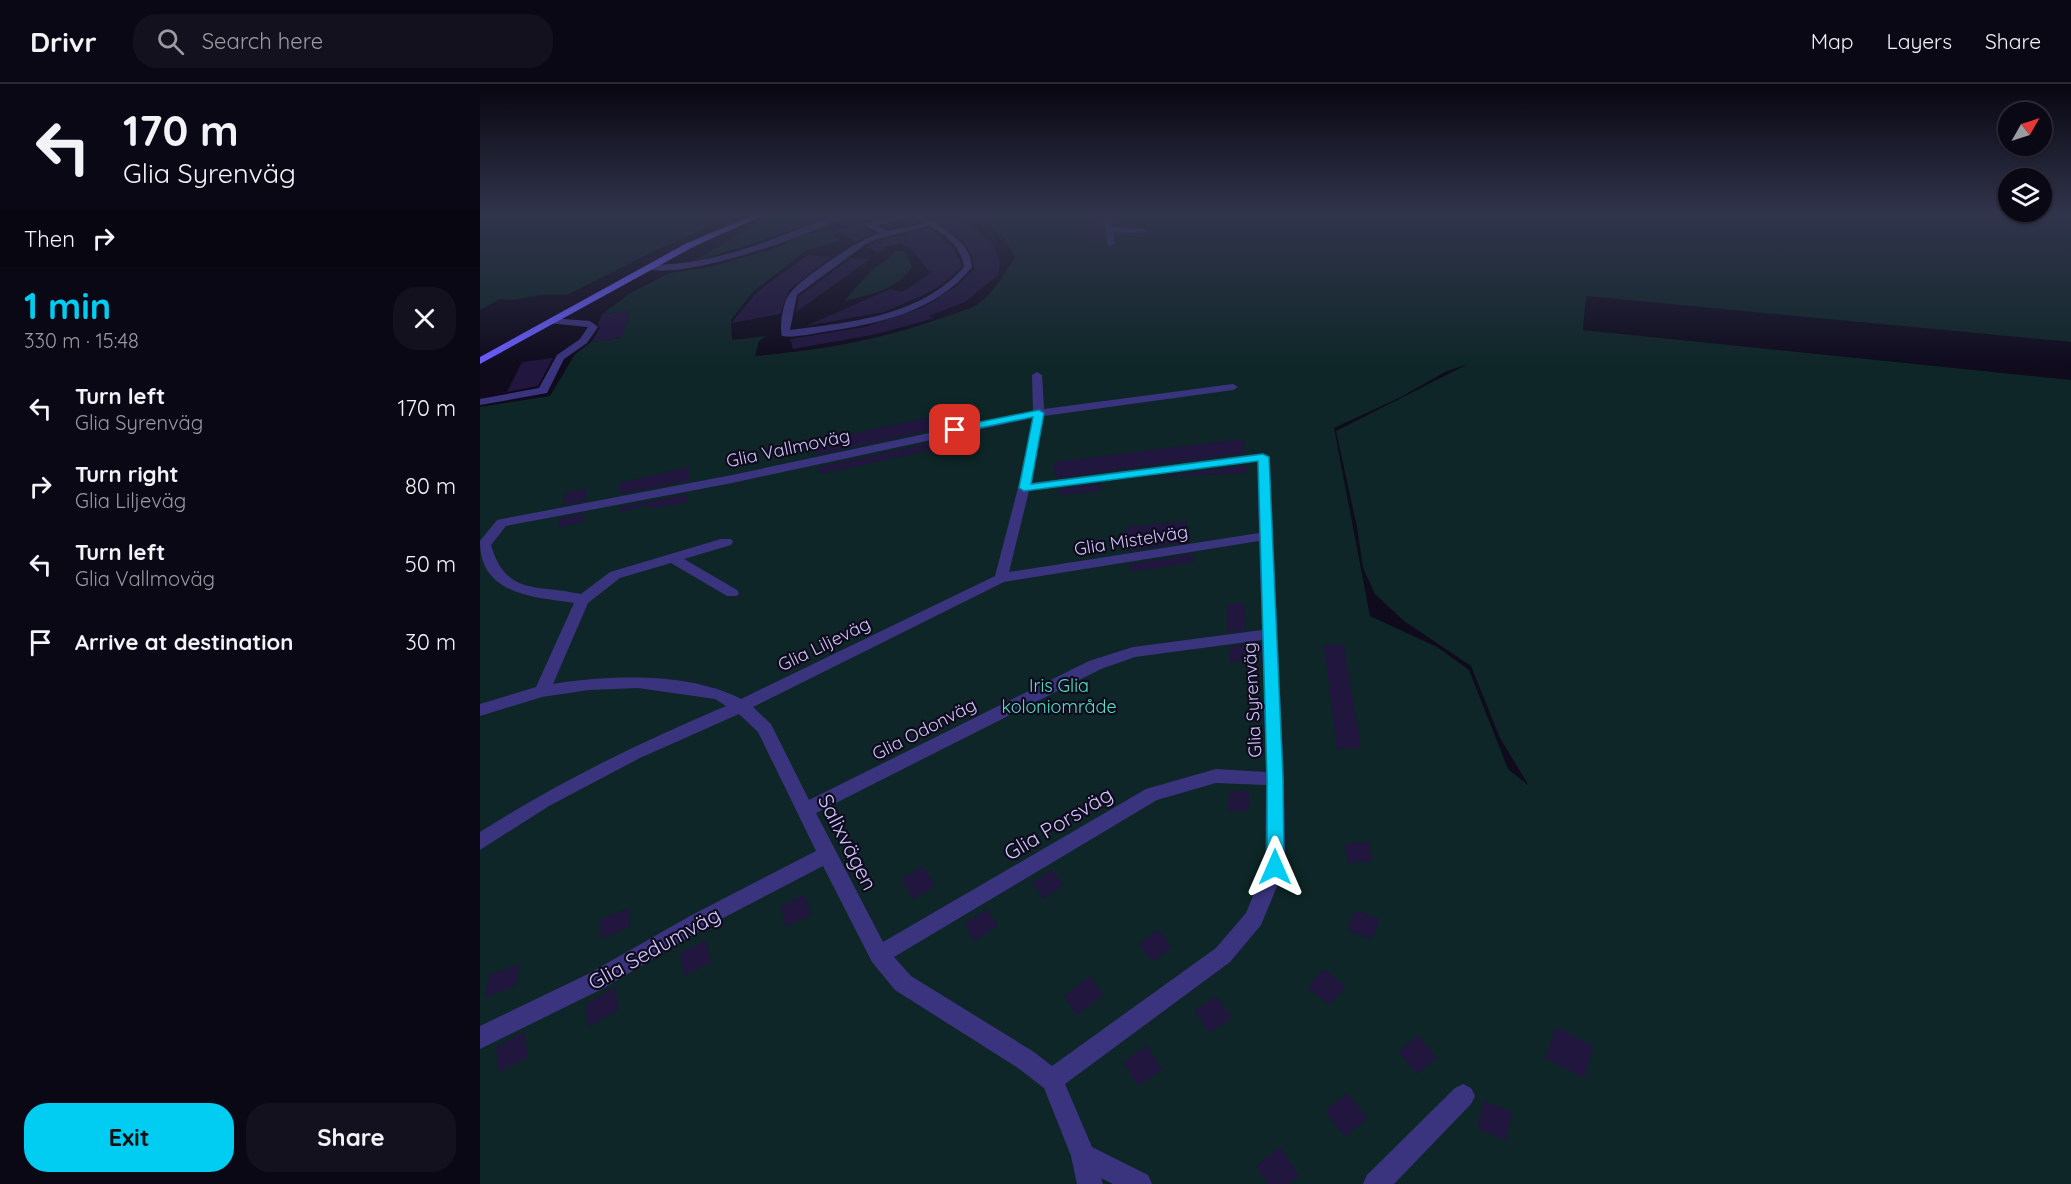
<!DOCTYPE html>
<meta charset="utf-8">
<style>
body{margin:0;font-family:Quicksand,sans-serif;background:#14111f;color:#f1f3f6;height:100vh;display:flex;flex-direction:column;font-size:22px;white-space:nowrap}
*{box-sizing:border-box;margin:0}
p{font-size:20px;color:#9a9aa1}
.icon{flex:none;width:33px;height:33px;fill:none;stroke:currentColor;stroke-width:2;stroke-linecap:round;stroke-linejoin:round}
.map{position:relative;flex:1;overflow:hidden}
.sheet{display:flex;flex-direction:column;background:#0b0816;width:480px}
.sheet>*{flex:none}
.top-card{background:#0b0816;color:#f1f3f6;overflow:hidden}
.needle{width:39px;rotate:51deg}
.buttons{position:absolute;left:1518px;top:18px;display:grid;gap:12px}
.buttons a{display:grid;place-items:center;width:54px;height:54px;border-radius:50%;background:#0b0816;box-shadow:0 2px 4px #0004,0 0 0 2px #2b2935;font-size:30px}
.pin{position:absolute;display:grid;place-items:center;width:51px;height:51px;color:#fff;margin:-26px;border-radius:12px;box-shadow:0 3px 9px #0006}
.me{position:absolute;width:66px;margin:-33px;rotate:0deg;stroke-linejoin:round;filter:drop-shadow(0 0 4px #0008)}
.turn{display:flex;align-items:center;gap:21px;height:126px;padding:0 24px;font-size:27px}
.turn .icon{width:78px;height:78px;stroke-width:2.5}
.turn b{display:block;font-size:42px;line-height:51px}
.then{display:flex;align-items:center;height:57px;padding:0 24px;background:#0003;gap:12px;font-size:22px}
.round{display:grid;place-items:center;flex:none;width:63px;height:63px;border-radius:24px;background:#14111f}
.head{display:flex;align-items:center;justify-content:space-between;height:102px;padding:0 24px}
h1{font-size:36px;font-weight:800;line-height:45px;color:#00cdf1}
.action{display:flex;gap:12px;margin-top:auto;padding:12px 24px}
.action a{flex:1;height:69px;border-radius:24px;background:#00cdf1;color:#111;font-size:24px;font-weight:800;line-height:69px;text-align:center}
.action a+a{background:#14111f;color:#f1f3f6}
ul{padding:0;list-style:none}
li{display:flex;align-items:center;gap:18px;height:78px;padding:0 24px}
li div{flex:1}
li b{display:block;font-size:22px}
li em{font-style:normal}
header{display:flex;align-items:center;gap:36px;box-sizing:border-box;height:84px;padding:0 30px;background:#0b0816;border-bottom:2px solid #2b2935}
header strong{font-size:28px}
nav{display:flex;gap:33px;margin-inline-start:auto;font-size:21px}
.search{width:420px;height:54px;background:#14111f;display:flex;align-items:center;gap:15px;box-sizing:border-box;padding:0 21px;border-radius:24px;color:#9a9aa1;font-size:22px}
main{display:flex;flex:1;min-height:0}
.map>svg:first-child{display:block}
</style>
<header>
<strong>Drivr</strong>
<div class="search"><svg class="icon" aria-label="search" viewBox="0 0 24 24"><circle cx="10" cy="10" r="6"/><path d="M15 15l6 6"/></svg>Search here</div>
<nav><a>Map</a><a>Layers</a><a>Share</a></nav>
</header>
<main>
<section class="sheet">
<div class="top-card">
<div class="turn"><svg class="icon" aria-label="left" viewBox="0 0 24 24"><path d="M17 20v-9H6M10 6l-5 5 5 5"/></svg><div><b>170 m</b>Glia Syrenväg</div></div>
<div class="then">Then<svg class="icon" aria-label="right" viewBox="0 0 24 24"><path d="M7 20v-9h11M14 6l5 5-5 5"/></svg></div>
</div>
<div class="head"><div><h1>1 min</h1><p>330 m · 15:48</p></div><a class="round"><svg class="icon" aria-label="close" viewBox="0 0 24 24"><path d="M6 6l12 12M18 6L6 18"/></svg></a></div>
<ul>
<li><svg class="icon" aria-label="left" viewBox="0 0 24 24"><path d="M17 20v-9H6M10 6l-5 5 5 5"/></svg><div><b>Turn left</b><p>Glia Syrenväg</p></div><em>170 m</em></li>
<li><svg class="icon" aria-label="right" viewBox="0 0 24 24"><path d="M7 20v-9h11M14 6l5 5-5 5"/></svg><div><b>Turn right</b><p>Glia Liljeväg</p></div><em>80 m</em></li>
<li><svg class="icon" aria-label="left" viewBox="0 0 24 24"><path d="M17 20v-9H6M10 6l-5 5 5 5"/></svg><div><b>Turn left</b><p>Glia Vallmoväg</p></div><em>50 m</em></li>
<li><svg class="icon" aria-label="arrive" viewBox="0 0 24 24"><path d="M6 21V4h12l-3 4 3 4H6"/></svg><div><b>Arrive at destination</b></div><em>30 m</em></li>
</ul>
<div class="action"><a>Exit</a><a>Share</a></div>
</section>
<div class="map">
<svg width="1591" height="1100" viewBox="0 0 1591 1100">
<rect width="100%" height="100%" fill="#0f0b1d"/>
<g fill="#0e2627" fill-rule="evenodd">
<path d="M0,129h259l-85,38 -87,44h-28l-25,5 -14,-1 -20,11z"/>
<path d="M296,129h58l-50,20 -94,30z"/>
<path d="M489,129h1102v129l-485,-46 -3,34 488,50v804h-1591v-777l70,-11 25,-42 16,-12 30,-4 9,-27 -28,3 27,-20 40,-21 41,-6 63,-18 31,-14 24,-5 11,11 -32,9 -54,42 -22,28 1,20 34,-4 -7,5 -4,15c66,-6 127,-16 189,-39 10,-4 25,-7 34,-13 16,-11 26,-31 37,-46l-11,-21zM988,280l-132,67 21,96 6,41 12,26 29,27 67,45 29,72 29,48 -21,-17 -39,-99 -32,-23 -67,-31 -36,-188 67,-31 44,-25z"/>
<path d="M418,166l8,3 6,14c-15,23 -43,28 -68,34l26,-29z"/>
</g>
<g fill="#20163e">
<path d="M372,129h49l-36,9 1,7 8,4 -18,8 -20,-11 29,-7 -15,-7z"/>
<path d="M440,129h29l34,21h-3l14,11 6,17 -2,13 -33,27 -36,14 6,2 -58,16 -84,15 -3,-10 75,-12 59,-20 35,-23 15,-15 -2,-14 -8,-13 -22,-18z"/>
<path d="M622,139l3,18 -15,1 -4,-18z"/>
<path d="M449,144l21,16 10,16 2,6 -17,16 -19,12 -42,18 -78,14 84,-37 12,3 29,-19 -20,-24 -10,-6 -13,3 -10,7 -12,-6 12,-6z"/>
<path d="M328,171l23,2 -42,33 -9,24 -49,9 27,-32z"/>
<path d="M371,174l19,1 -74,53 3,-16z"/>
<path d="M150,227l-9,27 -30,4 9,-14 -2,-4 4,-10z"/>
<path d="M73,274l-15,28 -31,6 15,-30z"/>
<path d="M479,327l6,12 -149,32 -3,-13z"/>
<path d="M491,350l3,6 -125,28 -29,6 -2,-7z"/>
<path d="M763,355l2,14 -189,25 -3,-16z"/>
<path d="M766,381l1,8 -101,5z"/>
<path d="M209,383v14l-70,13v-11z"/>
<path d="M622,400v7l-43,4 -1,-6z"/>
<path d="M107,404l-1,13 -23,4 2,-12z"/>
<path d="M208,410l-1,8 -36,7 -2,-4 -29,7 -1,-5z"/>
<path d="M105,429l-1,9 -26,6 2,-10z"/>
<path d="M706,437l5,20 -62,10 -4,-24z"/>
<path d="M713,470l2,8 -64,10 -1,-8z"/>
<path d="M764,519l2,27 -18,2 -1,-28z"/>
<path d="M767,560l1,17 -18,1 -1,-15z"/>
<path d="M864,560l5,33 12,71 -24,1 -13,-104z"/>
<path d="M768,706l2,20 -22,2 1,-20z"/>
<path d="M889,758l3,19 -24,2 -3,-20z"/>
<path d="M443,782l12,20 -22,13 -12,-20z"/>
<path d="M572,786l11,15 -20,14 -11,-16z"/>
<path d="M325,811l6,20 -25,12 -6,-21z"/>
<path d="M149,824l1,19 -29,12 -1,-19z"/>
<path d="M507,825l11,17 -24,15 -10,-17z"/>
<path d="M875,826l25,9 -8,20 -25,-9z"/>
<path d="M678,845l14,18 -20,15 -13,-18z"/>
<path d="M226,856l5,22 -27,14 -4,-23z"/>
<path d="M39,880l-3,22 -31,11 4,-22z"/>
<path d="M844,885l22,18 -17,18 -22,-18z"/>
<path d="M610,892l13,19 -26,20 -13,-19z"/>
<path d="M135,903l4,22 -31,18 -3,-22z"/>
<path d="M736,912l16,21 -22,16 -16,-22z"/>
<path d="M1076,943l38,19 -10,32 -39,-20z"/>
<path d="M44,948l4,25 -29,15 -3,-25z"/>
<path d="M938,951l19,23 -20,16 -19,-22z"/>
<path d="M667,961l15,24 -24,17 -15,-24z"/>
<path d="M867,1009l21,25 -23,19 -20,-26z"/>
<path d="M1004,1017l28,11 -6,28 -29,-11z"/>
<path d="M800,1063l19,28 -11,9h-20l-12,-18z"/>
</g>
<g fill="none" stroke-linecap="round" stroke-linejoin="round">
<g fill="#3a347e" fill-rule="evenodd">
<path d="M360,129h10c-27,19 -179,72 -206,54l4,-2c71,0 127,-27 192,-52z"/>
<path d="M430,129c16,0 48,23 56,36 4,6 5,11 6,18 -36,45 -94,57 -149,65 -13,2 -28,6 -41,4 -3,-10 1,-36 9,-44 14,-16 69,-54 89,-59l-13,-6v-4zM433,132l11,7 -36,8 -11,-5zM449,142c17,9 32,20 35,41 -43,49 -112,55 -174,63l7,-35 69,-51 11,-5z"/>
<path d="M623,129h8l2,14 30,2 4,2 -4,2 -30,-1 2,12 -7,2z"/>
<path d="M71,234l39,3 8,6 -11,16 -23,16 -17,34 -67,12v-6l59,-11 18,-33 23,-16 8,-12 -40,-4 -2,-2z"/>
<path d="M557,288l5,3 2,34 189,-25 5,3 -5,3 -189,26 -13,67 232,-30 6,4 15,322 1,88 -24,58 -31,37 -165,122 27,63 56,28 4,9h-39l-12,-6 2,6h-26l-6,-28 -27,-68 -26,-20 -123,-78 -23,-28 -49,-96 -119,62 -100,60 -124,61v-23l108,-52 102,-58 126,-65 -58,-119 -19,-18 -99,44 -91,48 -69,44v-18c80,-51 159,-89 246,-126l-11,-7 -77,-11 -49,2 -47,7 -62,19v-12l56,-17 38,-84c-41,-6 -94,-8 -94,-62l17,-21 5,-1 230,-44 301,-64 -1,-36zM553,334l-15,70 -23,88 -254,123c-52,-27 -131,-24 -188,-15l35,-81 32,-25 51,-15 56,33h10l2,-3 -2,-3 -53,-31 47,-14 2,-3 -2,-3h-10l-111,33 -29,22c-42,-10 -75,3 -90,-49l15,-19 226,-43zM777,377l2,72 -250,39 20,-81zM779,457l3,89 -129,17 -44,14 -280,139 -38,-76 -18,-17 251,-125zM782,556l4,132 -50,-3 -70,20 -263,153 -67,-129 285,-144 34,-12zM736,699l50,2 -1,82 -19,46 -30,35 -164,118 -18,-14 -123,-76 -17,-19 263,-157z"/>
<path d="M983,1000l8,4 4,8 -4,8 -77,80h-31l4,-9 88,-87z"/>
</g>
<path fill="#6a5dff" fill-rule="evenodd" d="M279,129h9l-75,34 -213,117v-7l207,-114z"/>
</g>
<linearGradient id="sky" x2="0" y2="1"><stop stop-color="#080610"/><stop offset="0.46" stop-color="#31344c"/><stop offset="1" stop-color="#31344c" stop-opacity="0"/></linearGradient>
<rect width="1591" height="283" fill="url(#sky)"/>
<path fill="#00cdf1" stroke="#00859d" stroke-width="1.5" d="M559,326l5,3 -13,71 232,-30 6,3 14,322 1,88 -2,5 -7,2 -6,-2 -2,-5v-88l-9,-318 -234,30 -5,-3 14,-71 -78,16 -5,-3 5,-3z"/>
<g text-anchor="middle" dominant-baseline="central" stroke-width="4.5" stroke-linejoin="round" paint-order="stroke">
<g font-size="18" fill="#d0c6ff" stroke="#0f0b1d">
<text transform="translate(308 364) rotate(-12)">Glia Vallmoväg</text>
<text transform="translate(651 456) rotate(-9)">Glia Mistelväg</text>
<text transform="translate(344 560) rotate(-26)">Glia Liljeväg</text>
<text transform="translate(772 616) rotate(-93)">Glia Syrenväg</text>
<text transform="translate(444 645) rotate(-27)">Glia Odonväg</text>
</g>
<g font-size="18" fill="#4fe2c5" stroke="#0f0b1d">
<text x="579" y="601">Iris Glia<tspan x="579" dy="21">koloniområde</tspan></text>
</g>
<g font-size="21" fill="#d0c6ff" stroke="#0f0b1d">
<text transform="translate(578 739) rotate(-31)">Glia Porsväg</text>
<text transform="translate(368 758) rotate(63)">Salixvägen</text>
<text transform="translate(174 864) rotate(-29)">Glia Sedumväg</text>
</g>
</g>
</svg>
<div class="buttons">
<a><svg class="needle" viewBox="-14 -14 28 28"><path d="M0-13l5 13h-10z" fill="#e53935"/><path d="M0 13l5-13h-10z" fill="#9a9aa1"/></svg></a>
<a><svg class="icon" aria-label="layers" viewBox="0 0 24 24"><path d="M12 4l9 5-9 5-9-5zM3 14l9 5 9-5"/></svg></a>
</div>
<div class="pin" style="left:475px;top:346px;background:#d93025"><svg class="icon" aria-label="arrive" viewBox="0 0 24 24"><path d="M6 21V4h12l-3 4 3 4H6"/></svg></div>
<svg class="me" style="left:795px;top:783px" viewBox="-20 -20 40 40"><path d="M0-17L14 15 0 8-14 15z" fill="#00cdf1" stroke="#fff" stroke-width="4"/></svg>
</div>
</main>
